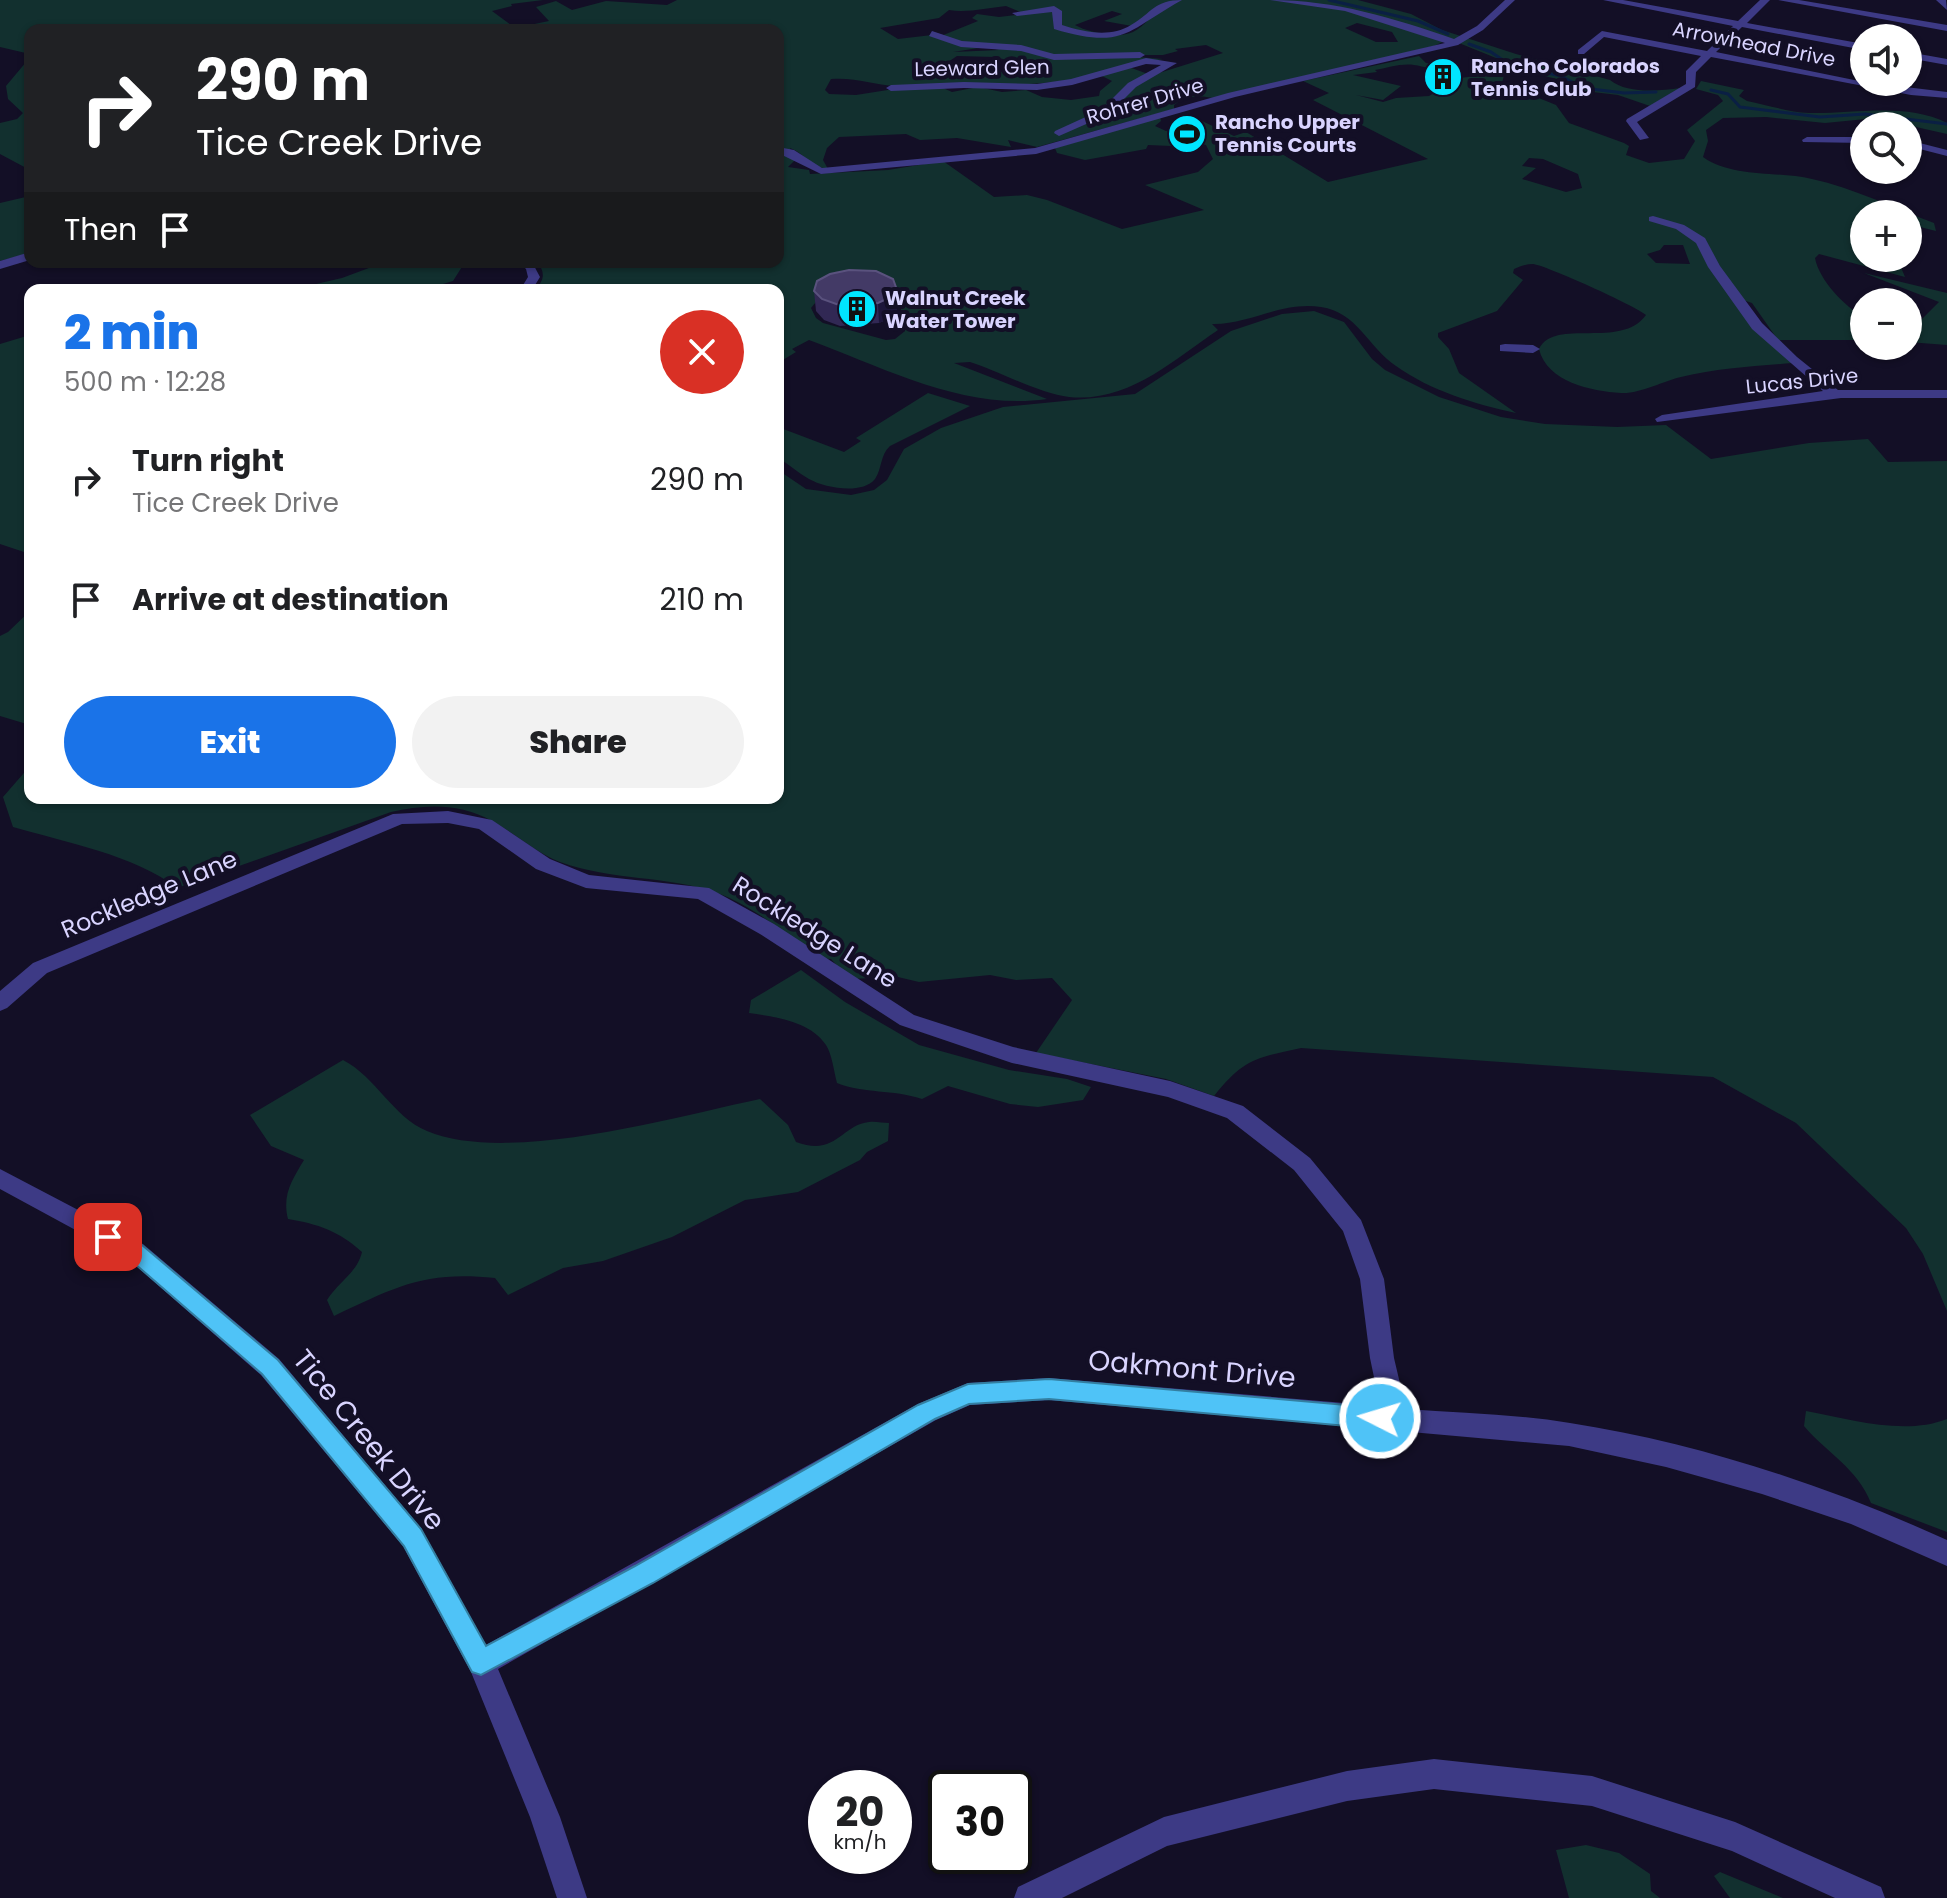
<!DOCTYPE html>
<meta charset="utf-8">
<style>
body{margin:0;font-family:Poppins,sans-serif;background:#f2f2f2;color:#202124;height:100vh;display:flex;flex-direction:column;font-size:30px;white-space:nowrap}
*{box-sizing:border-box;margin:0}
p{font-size:26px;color:#757577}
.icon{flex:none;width:44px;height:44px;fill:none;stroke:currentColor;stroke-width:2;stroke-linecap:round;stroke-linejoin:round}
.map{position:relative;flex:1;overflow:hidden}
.side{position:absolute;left:24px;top:284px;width:760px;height:520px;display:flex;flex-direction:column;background:#fff;border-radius:16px;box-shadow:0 2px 6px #0004}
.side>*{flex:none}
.banner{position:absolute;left:24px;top:24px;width:760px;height:244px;border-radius:16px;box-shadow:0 2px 6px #0004;background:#202124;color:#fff;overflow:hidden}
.buttons{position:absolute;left:1850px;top:24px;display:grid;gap:16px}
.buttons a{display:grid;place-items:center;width:72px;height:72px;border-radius:50%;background:#fff;box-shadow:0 2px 6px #0004;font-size:40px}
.speed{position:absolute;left:808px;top:1770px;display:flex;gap:16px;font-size:40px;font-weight:700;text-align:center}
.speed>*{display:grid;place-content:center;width:104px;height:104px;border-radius:50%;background:#fff;box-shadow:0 2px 6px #0004;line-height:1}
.speed small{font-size:20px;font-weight:400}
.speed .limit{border:4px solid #111;border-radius:12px;background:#fff;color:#111}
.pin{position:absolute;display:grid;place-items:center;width:68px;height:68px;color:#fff;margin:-34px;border-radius:16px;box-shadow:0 4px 12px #0006}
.me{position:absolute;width:88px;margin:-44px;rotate:275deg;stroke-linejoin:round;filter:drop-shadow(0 0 6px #0008)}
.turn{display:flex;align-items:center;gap:28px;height:168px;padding:0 40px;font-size:36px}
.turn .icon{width:104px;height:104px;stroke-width:2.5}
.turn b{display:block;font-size:56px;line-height:68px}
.then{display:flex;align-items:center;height:76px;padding:0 40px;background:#0003;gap:16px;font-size:30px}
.round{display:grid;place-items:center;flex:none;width:84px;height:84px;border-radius:42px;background:#f2f2f2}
.overview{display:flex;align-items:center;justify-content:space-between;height:136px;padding:0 40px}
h1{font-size:48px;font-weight:800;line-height:60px;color:#1a73e8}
.primary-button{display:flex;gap:16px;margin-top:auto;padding:16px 40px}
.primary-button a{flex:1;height:92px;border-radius:48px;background:#1a73e8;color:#fff;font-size:32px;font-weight:800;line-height:92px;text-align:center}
.primary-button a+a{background:#f2f2f2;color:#202124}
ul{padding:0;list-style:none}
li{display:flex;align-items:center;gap:24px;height:120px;padding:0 40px}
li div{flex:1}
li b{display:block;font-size:30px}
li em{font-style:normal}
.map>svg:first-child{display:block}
</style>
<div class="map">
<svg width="1947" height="1898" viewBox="0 0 1947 1898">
<rect width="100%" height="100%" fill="#130f26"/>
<g fill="#12302f" fill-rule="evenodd">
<path d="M0,0h543l-32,4 1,2 -20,5 23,17 34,-7 -13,-14 20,-6 16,9 34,-9 61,4 10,-5h681l53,14 31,16 74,24 94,26c17,14 49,11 70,8l-30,18 -32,-11 -42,-5 -19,-11 -17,-4 -35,-4 -3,12 54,22 13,18 55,20 5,3 -3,9 23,8 35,-4 11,-18 -8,-11 36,-29 -5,-6 -22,-6 5,-8 43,9 -5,6 8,5c20,4 42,11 62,12 44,1 97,-11 138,10v11l-71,-16 -51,5 -59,-6 -43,1 -17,12 2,11 -5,16c29,21 75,14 109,22 41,9 82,29 122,44l2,8 -28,-7v-10h-44v44h33l8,19 -86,-23 -4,4c4,22 30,49 49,59v23h-86l-26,-37 -9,-3 50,63c-38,3 -75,5 -112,14 -18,4 -41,17 -60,16 -30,-2 -74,-11 -82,-44 16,-32 82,1 107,-34 -10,-9 -101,-50 -113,-51 -7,0 -13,2 -19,5l-1,4 10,7 -26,31 -59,22v4l11,12 10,24 57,40c-41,-9 -85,-22 -120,-47 -28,-19 -39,-54 -75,-59 -40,-6 -72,18 -109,17l6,6c-46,31 -90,73 -149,67 -28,-3 -71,-26 -99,-35l-16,1 93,36c-83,12 -162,-31 -238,-59l-17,9 4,3 -18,11v-73h-243c9,-10 11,-17 2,-28h241v-232h-748v24l-30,-7zM1161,4c-8,10 -16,22 -28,28 -15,7 -46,0 -58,-7l37,-14 10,3 -18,7 28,5zM1006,6l19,8 -26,3 -22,-3 -5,4 6,3 -37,15 58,14 -46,2 32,-5 -53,-12 -34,4 -18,-11 59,-10 10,-8c18,3 38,-2 57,-4zM1357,23l35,9 6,10h-22l-31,-14zM1449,39l47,19 -16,8 1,6 11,2 -32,4 -31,18 -33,2 -13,4 -27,-7 27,5 18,-14 -48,-11 24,-3 -2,-2c12,-2 27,-7 39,-5 15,2 30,10 44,2l-32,-4 -7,-7 -116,25 26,12 -16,7 115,59 -100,23 -82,-50 -12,4 -32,-15 -36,10 -11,-5 6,-5 -1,-4 -105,31 2,5 28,7 61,-11 2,-4 23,1 18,-5 17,4 7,14 -15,13 -53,13 59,25 -82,19 -75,-29 -20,-5 -33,2 -51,-36 -55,9 -78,4 -1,-4 -21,-3 7,-7 -5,-12c16,6 19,19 38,21l-5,-9 4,-12 12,-11 67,-3 14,6 37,-2 54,9 -3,-7 29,7 137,-38v-4c11,-9 26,-10 39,-7l221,-52zM1206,45l17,8 -64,20 -11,1 -22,-8 37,-7 -52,-4h52l15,-4 -3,-2zM957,56l38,1 20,5 -18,13 -14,-4 -2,-4 -33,-5zM1102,76l10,5 -12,10 -1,5 -28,4 -29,-3 -16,-7 -24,2 -24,-5 -26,5 -9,-4 -49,1 -38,6 -27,-1 -4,-4 6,-11c25,-2 41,6 66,7 68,1 138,1 205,-10zM1529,158l14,1 35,15 4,14 -16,4 -44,-13 14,-11 -14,-2zM1664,245h19l7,19 -34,-1 -9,-9 13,-4zM889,291l12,9v19l4,12 -10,8 -9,1 -63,-17 -7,-5 -5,-10 9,-11z"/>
<path d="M27,61h3v109l-30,-16v-31l17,-4 6,-6 -15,-14 -2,-13z"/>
<path d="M30,196v57l-30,8v-58z"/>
<path d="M385,262h80l-12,19 -30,9h-133l52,-12z"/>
<path d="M1864,273l83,20v52l-39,-3v-22l14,-1 17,-17z"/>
<path d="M1314,311l30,11 28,37 13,11 54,27 62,20 44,7 72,3 49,-2 45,34 98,-16 59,-4 20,23 59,-1v850l-24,-57 -17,-26 -110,-105 -83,-46 -412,-29c-46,10 -57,11 -87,48l-48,-17 -130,-26 36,-53 -20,-22 -36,2 -26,-5 -71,7 -21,-5 -49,2 -18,-20 -11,-1c-32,-22 -66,-52 -103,-65 -51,-18 -105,-12 -157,-31 -25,-10 -44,-28 -68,-41 -33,-18 -66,-17 -101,-9l-214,76c-42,-33 -113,-46 -164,-61l-10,-30 27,-31v32h748v-328l28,19 45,6 23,-5 13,-10 17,-31 37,-21 62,-21 132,-13 96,-63 51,-17z"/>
<path d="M30,335v219l-30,-10v-200z"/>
<path d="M928,393l42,13 -80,40c-10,9 -8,23 -15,33 -13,16 -50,9 -66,0 -11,-6 -20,-15 -31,-21v-31l66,25 17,-11 -5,-3z"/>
<path d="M30,611v114l-30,-9v-80l8,-4z"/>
<path d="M801,970l44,32 74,43 90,25 58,9 24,8 -8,13 -45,7 -28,-3 -62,-18 -26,13c-30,-10 -57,-5 -85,-16 -3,-11 -5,-29 -11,-38 -16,-24 -51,-28 -77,-32l2,-13z"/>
<path d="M343,1060c33,17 50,57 84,71 81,34 247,-14 333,-32l28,26 8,17c40,15 45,-17 73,-20 6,-1 14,1 20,1l-1,18 -21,11 -7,8 -62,32 -53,8 -73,37 -69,24 -40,7 -55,27 -13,-17c-71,-7 -97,8 -161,38l-7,-16c13,-20 30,-27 35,-48 -23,-21 -44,-28 -74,-33 -6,-24 4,-39 16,-59l-33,-14 -21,-31z"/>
<path d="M1806,1411c44,8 98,25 141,8v113l-76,-29c-14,-35 -44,-50 -67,-77z"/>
<path d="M1586,1845l33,8 31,21 1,17 9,7h-91l-13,-48z"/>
<path d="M1720,1872l63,26h-53l-16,-22z"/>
</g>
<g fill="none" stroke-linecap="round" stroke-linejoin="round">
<g stroke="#0a1f44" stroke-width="3">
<path d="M1329,0l89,21 30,13"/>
<path d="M1469,44l22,8 19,13 51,11 22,12 41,5 32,-1"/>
<path d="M1711,90l17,4 12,13 80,10 45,-3 82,10"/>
</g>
<g fill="#3d3a85" fill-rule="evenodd">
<path d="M1182,0c-56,31 -57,50 -128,29l-2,-17 -35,4 -5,-3 42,-7 8,5v14c22,7 48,13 69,0 21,-12 23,-25 51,-25z"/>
<path d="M1270,0c66,0 123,18 184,39l23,-13 28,-26h10l-32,30 -25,15 -223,52 -199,57 -215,20 -43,-21v-6l16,3 28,18 213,-20 193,-55 217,-50 -100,-32z"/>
<path d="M1603,0h20l115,21 22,-21h10l-23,23 117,21v6l-122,-23 -26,25 148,30 83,10v6l-36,-3 -200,-38 -15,15 -1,15 -58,35 12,16 -9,2 -14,-19 1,-2 59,-35v-13l15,-15 -97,-19 -20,17h-6v-4l24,-19 105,20 26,-25z"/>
<path d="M1778,0h21l148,25v6z"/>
<path d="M1936,0h10l1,10z"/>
<path d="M932,31l30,10 59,4 33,9 86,-2 5,3 -5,3 -86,2 -33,-9 -60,-4 -32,-11z"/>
<path d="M1908,52l39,7v6l-39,-7z"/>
<path d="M1146,58l31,5 -41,24 -27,27 -50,22 -5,-3 1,-2 46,-21 27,-27 33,-18 -15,-1 -74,21 -35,5 -73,-2 -73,3 -5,-3 5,-3 73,-3 73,2 34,-5z"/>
<path d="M1807,137h57v6l-61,-1 -1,-2z"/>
<path d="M1908,140l39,10v6l-39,-10z"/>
<path d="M1653,216l31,9 21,13 15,28 42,57 35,34 41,33h109v8h-106l-184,24 -2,-3 7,-4 161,-24 -71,-62 -44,-62 -12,-24 -20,-14 -27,-8v-4z"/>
<path d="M30,252v8l-30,9v-8z"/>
<path d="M519,262h13l8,15 -8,13h-12l8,-13 -2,-8z"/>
<path d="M1505,344l28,1 7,4 -7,4 -33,-2v-6z"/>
<path d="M448,811l44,9 58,39 39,16 120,13 65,36 140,91 99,32 157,34 73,25 67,52 51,62 23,59 10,79 12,51c54,4 110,5 164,14 129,20 258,63 377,117v26l-96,-42 -89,-30 -96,-27 -97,-21 -520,-46 -79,5 -34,15 -438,249 62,148 27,81h-30l-27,-81 -59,-145 -68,-126 -142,-171 -134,-117 -127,-69v-20l143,75 136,115 142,169 65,117 432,-241 50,-21 81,-5 331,28 -10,-48 -10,-79 -17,-48 -49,-61 -67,-52 -59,-21 -156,-34 -112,-38 -140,-91 -62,-35 -112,-11 -50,-19 -57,-40 -31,-6 -46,1 -355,149 -40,35 -7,3v-20l33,-28 360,-149z"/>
<path d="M1434,1759l158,17 143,46 146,65 4,11h-50l-103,-47 -140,-45 -158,-17 -87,12 -180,45 -105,52h-48l4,-11 146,-70 183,-46z"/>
</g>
</g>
<path fill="#312854" d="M830,274l67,36 -6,8 -12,5 -39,3 -16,-6 -8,-9 -2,-20z"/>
<path fill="#1d163a" d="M897,290v20l-6,8 -12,5 -1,-20z"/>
<path fill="#433a66" stroke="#5a527e" stroke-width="2" d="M849,270l27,1 17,8 4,11 -6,7 -13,6 -39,2 -17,-6 -8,-8 3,-10 13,-7z"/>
<path fill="#4fc3f7" stroke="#337fa1" stroke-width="2" d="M108,1228l34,17 136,115 143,169 65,117 149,-80 283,-161 50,-21 81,-5 331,29 8,3 3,7 -3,8 -8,3 -331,-30 -80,5 -34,15 -282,164 -172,92 -9,-3 -68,-126 -142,-172 -135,-117 -26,-14 -3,-6 3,-6z"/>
<defs>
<symbol id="building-disc" viewBox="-11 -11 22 22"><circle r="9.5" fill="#00e5ff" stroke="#130f26"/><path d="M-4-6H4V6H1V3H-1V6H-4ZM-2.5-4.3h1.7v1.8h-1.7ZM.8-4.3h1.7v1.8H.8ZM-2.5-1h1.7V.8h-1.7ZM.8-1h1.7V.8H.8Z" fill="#111"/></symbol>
<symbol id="stadium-disc" viewBox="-11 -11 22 22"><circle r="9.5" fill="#00e5ff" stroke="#130f26"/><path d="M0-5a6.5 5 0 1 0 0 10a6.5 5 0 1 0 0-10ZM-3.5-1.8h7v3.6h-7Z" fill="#111"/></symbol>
</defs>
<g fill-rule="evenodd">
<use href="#building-disc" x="1421" y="55" width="44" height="44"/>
<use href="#stadium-disc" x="1165" y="112" width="44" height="44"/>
<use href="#building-disc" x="835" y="287" width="44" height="44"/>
</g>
<g text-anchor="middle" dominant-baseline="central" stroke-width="8" stroke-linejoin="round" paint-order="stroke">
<g font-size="20" fill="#d9d4ff" stroke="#130f26">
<text transform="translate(1754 44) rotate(11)">Arrowhead Drive</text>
<text transform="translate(982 68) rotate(-1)">Leeward Glen</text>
<text transform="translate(1145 101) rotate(-16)">Rohrer Drive</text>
<text transform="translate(1802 381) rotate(-6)">Lucas Drive</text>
</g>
<g font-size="20" font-weight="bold" fill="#d9d4ff" stroke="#130f26" text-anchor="start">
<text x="1471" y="66">Rancho Colorados<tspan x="1471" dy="23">Tennis Club</tspan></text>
<text x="1215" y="122">Rancho Upper<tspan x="1215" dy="23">Tennis Courts</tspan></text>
<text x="885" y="298">Walnut Creek<tspan x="885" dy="23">Water Tower</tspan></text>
</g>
<g font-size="24" fill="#d9d4ff" stroke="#130f26">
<text transform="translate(149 894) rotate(-23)">Rockledge Lane</text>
<text transform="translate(815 932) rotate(32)">Rockledge Lane</text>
</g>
<g font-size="28" fill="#d9d4ff" stroke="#130f26">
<text transform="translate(1192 1369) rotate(5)">Oakmont Drive</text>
<text transform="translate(369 1440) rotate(51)">Tice Creek Drive</text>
</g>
</g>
</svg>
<div class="buttons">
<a><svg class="icon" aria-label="sound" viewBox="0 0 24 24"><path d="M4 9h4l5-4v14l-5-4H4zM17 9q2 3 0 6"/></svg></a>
<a><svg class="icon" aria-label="search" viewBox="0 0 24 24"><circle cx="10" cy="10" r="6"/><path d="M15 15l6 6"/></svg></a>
<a>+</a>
<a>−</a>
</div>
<div class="speed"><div>20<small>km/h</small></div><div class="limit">30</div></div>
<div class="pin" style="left:108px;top:1237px;background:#d93025"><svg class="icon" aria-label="arrive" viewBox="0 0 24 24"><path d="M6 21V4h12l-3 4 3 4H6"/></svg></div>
<svg class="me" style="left:1380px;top:1418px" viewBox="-20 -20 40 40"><circle r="17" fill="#4fc3f7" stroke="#fff" stroke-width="3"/><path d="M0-11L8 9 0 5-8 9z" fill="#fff"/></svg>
<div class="banner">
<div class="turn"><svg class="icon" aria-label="right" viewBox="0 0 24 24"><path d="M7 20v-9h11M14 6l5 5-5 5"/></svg><div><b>290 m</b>Tice Creek Drive</div></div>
<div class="then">Then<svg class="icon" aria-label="arrive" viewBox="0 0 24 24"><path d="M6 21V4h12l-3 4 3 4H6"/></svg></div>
</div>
<section class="side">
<div class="overview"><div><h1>2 min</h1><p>500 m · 12:28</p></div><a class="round" style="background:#d93025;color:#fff"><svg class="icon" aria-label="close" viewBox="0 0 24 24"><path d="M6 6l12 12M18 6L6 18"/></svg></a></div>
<ul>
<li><svg class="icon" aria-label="right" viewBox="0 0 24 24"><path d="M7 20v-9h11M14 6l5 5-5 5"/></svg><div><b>Turn right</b><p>Tice Creek Drive</p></div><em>290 m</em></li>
<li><svg class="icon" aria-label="arrive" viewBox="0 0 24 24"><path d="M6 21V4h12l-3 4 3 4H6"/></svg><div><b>Arrive at destination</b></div><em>210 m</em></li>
</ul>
<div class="primary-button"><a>Exit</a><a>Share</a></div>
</section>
</div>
